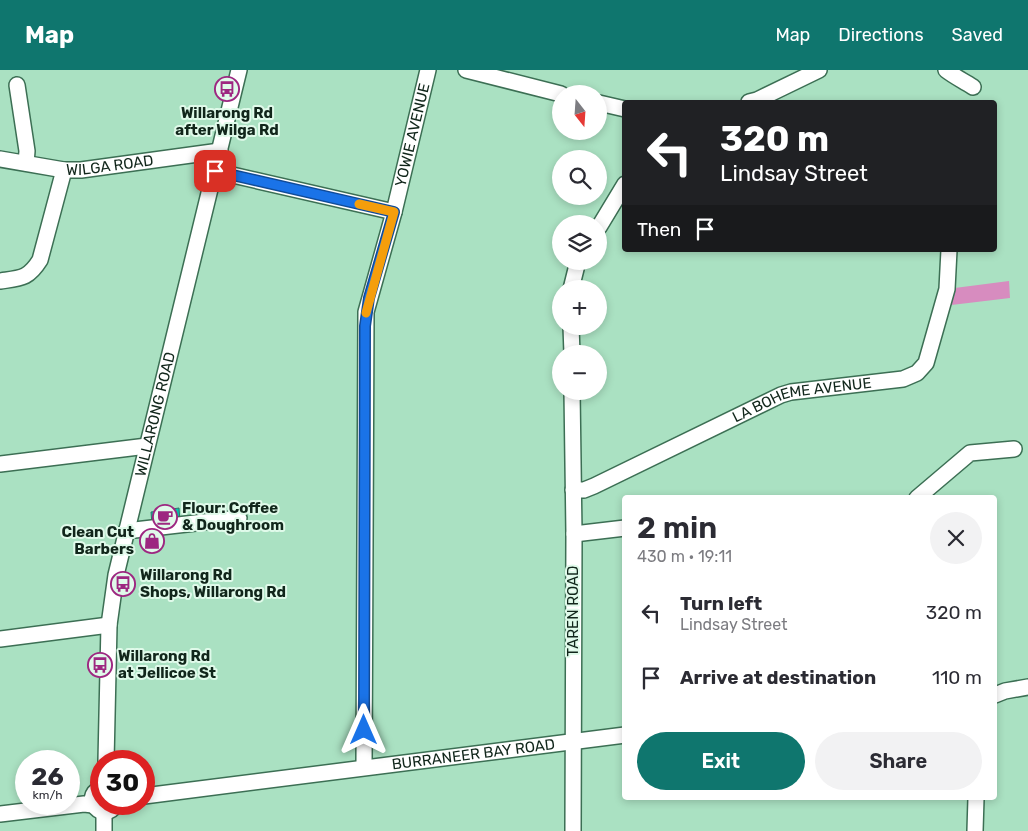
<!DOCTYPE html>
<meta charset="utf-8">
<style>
body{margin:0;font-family:Rubik,sans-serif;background:#f2f2f3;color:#2b2b33;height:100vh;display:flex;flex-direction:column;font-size:19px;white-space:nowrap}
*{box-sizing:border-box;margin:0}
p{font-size:16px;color:#7c7c81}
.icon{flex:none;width:28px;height:28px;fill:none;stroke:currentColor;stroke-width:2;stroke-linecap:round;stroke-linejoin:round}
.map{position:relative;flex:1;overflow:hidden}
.sheet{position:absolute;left:622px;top:425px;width:375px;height:305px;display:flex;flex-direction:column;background:#fff;border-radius:5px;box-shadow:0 2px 8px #0003}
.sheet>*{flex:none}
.top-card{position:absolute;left:622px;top:30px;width:375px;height:152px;border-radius:5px;box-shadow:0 2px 8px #0003;background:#202124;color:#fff;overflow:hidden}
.needle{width:32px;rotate:163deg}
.fabs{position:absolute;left:552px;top:15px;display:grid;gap:10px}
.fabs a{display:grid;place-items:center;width:55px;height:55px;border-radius:50%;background:#fff;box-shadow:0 2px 8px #0003;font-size:25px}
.speed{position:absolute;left:15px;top:680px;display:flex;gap:10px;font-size:25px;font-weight:700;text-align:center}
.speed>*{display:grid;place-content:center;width:65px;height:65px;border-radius:50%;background:#fff;box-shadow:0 2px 8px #0003;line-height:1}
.speed small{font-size:12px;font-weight:400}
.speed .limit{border:8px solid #d22;background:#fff;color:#111}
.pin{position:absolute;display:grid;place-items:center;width:42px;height:42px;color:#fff;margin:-21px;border-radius:10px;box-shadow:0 2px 8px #0006}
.me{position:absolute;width:55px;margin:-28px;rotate:0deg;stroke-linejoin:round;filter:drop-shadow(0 0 4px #0008)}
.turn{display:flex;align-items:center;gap:18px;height:105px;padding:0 15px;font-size:22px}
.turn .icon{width:65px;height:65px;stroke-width:2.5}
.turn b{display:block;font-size:35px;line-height:42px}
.then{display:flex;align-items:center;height:48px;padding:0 15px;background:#0003;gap:10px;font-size:19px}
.round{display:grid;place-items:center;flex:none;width:52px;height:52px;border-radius:26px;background:#f2f2f3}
.summary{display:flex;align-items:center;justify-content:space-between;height:85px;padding:0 15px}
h1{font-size:30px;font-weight:600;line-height:38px}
.button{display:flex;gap:10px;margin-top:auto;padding:10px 15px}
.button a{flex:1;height:58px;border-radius:30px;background:#0f766e;color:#fff;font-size:20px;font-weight:600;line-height:58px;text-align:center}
.button a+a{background:#f2f2f3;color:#2b2b33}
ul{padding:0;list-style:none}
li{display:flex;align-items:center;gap:15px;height:65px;padding:0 15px}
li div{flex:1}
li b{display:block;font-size:19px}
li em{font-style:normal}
header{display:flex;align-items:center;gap:30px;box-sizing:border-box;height:70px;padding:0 25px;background:#0f766e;color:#fff}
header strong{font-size:24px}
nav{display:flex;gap:28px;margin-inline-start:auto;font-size:18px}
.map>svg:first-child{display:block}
</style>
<header>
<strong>Map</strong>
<nav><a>Map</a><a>Directions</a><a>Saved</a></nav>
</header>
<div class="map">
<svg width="1028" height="761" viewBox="0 0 1028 761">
<rect width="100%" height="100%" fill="#aae1c2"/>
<path fill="#d78cbf" d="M1009,211l1,17 -67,8 4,-17z"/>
<path fill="#01c5ad" stroke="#317468" d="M179,438l1,14 -28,3 -1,-13z"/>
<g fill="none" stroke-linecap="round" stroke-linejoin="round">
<defs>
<g id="minor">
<path d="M466,0l95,24"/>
<path d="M946,0c9,7 18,11 27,17"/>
<path d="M17,15l10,66 -1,12"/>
<path d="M749,32l8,-2 62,-30"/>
<path d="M599,33l26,6"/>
<path id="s1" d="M0,89l64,11h17l139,-19"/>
<path d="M215,101l179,41"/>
<path d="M599,157l26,-43"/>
<path d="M0,211c21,-3 28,-2 40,-21l24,-90"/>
<path d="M571,219l7,-28"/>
<path d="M571,256l1,28"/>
<path d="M572,321l2,143 -1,297"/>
<path d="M0,394l147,-18"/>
<path id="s2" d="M573,420h11l10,-4 187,-91 10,-3 112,-13 14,-6 9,-10 21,-74 2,-39"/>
<path d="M917,428l53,-45 44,-4"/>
<path d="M126,461l113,-13"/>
<path d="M574,464l51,-6"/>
<path d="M0,569l109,-14"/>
<path d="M995,625l10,-4 23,-4"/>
<path id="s3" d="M106,691l3,-136 7,-50 123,-505"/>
<path id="s4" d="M364,697l2,-455 28,-100 34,-142"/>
<path d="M101,718c-22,10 3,37 15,16"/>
<path id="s5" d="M144,726l481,-61"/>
<path d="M0,744l84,-10 9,1"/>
<path d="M104,761v-19"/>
<path d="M975,761l1,-33"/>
</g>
</defs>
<use href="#minor" stroke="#3c6f54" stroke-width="18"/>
<use href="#minor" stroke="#fff" stroke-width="15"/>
</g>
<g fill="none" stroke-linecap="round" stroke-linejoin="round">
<defs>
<path id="route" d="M215,101l179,41 -25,86 -4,28 -1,404"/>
</defs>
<use href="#route" stroke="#114b97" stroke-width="12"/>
<use href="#route" stroke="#1a73e8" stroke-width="9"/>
<path stroke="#f59e0b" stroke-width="9" d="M359,134l35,8 -28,101"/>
</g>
<defs>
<symbol id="bus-ring" viewBox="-11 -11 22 22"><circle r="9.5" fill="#e0faea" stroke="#9d2781" stroke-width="1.5"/><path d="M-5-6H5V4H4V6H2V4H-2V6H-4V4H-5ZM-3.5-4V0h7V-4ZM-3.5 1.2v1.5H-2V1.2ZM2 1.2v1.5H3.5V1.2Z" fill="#9d2781"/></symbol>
<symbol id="cafe-ring" viewBox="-11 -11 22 22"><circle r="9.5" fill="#e0faea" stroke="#9d2781" stroke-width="1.5"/><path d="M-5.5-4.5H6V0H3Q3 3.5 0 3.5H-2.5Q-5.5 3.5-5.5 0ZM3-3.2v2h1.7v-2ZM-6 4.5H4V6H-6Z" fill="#9d2781"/></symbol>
<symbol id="shop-ring" viewBox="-11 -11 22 22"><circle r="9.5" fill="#e0faea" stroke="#9d2781" stroke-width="1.5"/><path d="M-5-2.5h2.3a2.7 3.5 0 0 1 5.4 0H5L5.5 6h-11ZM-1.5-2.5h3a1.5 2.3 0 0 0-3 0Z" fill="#9d2781"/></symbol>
</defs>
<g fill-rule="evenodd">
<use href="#bus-ring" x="213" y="5" width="28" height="28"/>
<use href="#cafe-ring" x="151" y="433" width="28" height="28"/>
<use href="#shop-ring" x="138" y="457" width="28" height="28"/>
<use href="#bus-ring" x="109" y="500" width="28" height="28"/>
<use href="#bus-ring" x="86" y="581" width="28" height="28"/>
</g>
<g text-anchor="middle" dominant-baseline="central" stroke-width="4" stroke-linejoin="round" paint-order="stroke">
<g font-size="15" font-weight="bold" fill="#11261b" stroke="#e0faea" text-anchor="start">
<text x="227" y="43" text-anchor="middle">Willarong Rd<tspan x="227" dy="17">after Wilga Rd</tspan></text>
<text x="182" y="438">Flour: Coffee<tspan x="182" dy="17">&amp; Doughroom</tspan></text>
<text x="134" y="462" text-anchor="end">Clean Cut<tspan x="134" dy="17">Barbers</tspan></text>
<text x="140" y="505">Willarong Rd<tspan x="140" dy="17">Shops, Willarong Rd</tspan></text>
<text x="118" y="586">Willarong Rd<tspan x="118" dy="17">at Jellicoe St</tspan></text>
</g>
<g font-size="15" fill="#11261b" stroke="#e0faea">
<text stroke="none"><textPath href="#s4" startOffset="638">YOWIE AVENUE</textPath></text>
<text stroke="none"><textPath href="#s1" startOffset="111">WILGA ROAD</textPath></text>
<text stroke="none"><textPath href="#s2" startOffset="249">LA BOHEME AVENUE</textPath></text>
<text stroke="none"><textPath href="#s3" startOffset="352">WILLARONG ROAD</textPath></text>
<text transform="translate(573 541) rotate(-90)">TAREN ROAD</text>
<text stroke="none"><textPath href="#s5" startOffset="332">BURRANEER BAY ROAD</textPath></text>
</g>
</g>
</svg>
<div class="fabs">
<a><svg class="needle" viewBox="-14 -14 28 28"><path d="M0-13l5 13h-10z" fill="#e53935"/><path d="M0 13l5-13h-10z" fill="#7c7c81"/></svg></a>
<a><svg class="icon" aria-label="search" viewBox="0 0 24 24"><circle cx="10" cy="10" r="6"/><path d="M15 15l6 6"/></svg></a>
<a><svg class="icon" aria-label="layers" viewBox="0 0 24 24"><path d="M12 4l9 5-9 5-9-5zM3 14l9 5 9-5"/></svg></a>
<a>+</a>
<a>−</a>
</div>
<div class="speed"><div>26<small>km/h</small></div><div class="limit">30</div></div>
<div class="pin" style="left:215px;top:101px;background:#d93025"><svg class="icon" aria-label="arrive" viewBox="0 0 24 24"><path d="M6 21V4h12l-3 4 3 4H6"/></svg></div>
<svg class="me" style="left:364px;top:660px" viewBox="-20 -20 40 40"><path d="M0-17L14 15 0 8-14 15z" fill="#1a73e8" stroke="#fff" stroke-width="4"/></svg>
<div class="top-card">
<div class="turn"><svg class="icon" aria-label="left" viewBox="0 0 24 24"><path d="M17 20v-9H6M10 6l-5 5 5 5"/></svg><div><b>320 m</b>Lindsay Street</div></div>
<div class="then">Then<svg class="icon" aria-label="arrive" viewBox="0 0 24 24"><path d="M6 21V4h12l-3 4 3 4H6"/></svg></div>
</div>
<section class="sheet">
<div class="summary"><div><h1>2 min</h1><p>430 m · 19:11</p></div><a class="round"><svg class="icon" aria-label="close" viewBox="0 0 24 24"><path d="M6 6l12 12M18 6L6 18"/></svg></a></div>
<ul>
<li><svg class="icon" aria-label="left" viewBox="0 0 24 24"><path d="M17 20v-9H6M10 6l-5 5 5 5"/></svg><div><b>Turn left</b><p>Lindsay Street</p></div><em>320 m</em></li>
<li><svg class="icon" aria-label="arrive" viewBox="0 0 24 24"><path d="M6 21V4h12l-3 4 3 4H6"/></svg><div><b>Arrive at destination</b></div><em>110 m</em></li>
</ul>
<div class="button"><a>Exit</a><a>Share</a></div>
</section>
</div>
